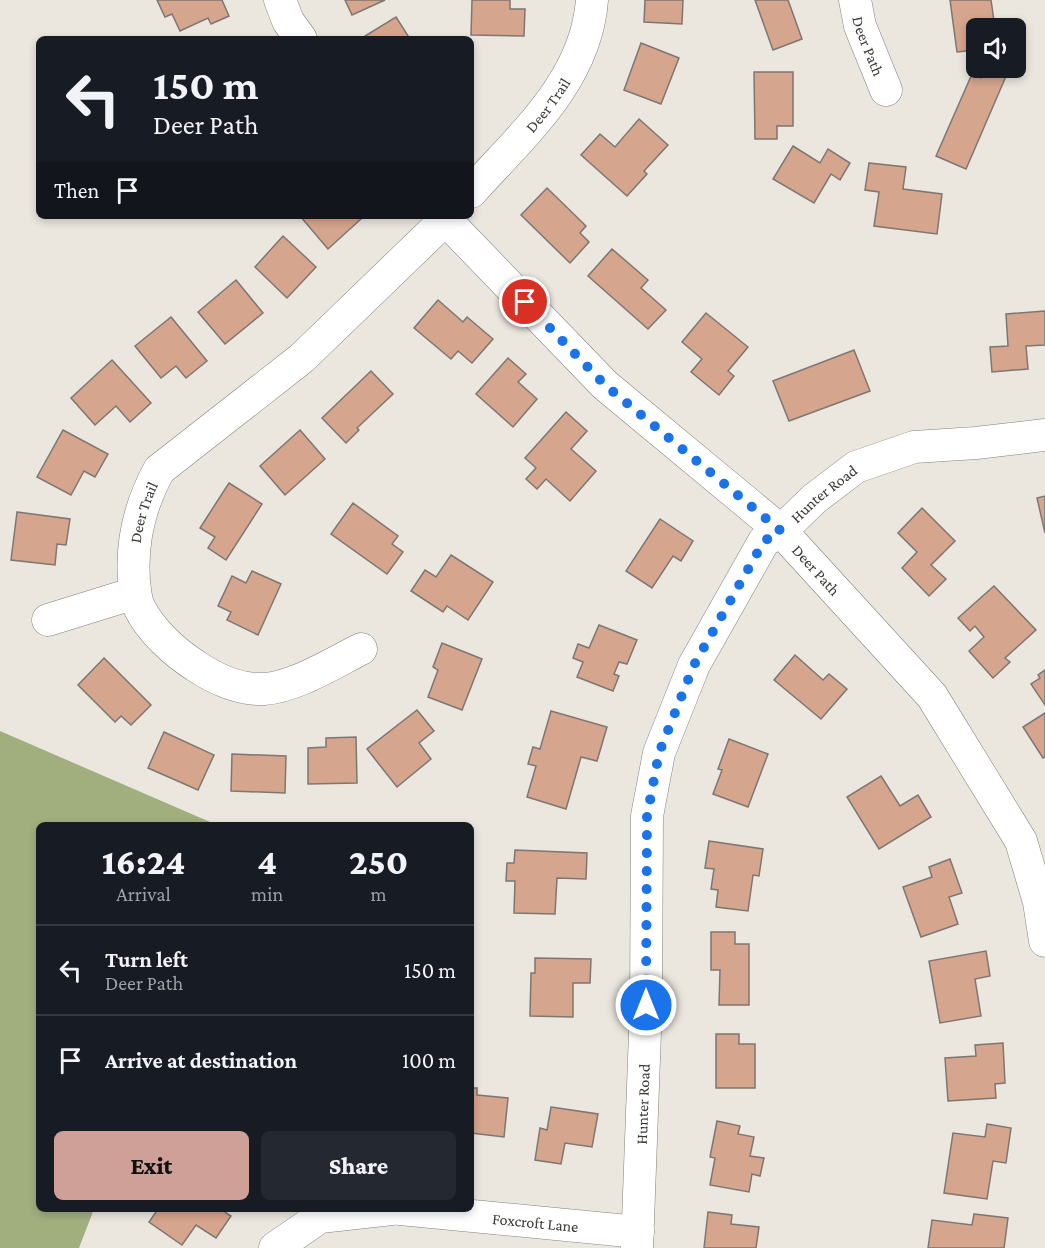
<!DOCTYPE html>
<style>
body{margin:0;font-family:"Crimson Pro",serif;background:#242831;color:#f1f3f6;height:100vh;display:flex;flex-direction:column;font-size:22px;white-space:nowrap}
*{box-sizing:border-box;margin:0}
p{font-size:20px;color:#9ea1a6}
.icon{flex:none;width:33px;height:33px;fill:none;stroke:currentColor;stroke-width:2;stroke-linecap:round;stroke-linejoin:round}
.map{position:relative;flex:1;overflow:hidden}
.panel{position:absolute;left:36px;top:822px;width:438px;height:390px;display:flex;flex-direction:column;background:#171b24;border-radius:9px;box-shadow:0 3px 9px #0003}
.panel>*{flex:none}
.banner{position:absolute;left:36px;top:36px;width:438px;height:183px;border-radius:9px;box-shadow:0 3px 9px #0003;background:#171b24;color:#f1f3f6;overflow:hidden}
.fabs{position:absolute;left:966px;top:18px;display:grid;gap:12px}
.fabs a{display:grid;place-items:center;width:60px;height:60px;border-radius:9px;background:#171b24;box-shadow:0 3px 9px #0003;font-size:30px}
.pin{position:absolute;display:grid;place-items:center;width:51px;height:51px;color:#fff;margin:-26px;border:3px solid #fff;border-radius:50%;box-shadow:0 2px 6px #0007}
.me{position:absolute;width:66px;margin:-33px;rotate:0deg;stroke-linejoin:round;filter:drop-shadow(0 0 4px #0008)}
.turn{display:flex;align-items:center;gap:21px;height:126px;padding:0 18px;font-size:27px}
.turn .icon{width:78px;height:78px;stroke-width:2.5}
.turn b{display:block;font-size:42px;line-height:51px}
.then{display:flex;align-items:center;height:57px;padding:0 18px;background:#0003;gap:12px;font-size:22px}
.eta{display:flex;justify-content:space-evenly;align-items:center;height:102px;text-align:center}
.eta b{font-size:36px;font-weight:800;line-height:42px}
.button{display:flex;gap:12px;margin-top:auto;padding:12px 18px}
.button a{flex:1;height:69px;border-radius:9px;background:#cea097;color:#111;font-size:24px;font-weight:800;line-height:69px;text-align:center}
.button a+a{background:#242831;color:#f1f3f6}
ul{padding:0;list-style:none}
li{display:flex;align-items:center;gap:18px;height:90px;padding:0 18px;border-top:2px solid #363941}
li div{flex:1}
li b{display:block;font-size:22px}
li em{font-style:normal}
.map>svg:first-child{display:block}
</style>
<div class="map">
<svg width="1045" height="1248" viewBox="0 0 1045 1248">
<rect width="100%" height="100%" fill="#ebe7df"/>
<path fill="#a1af7f" d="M0,731l217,94h-178v384h55l-15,39h-79z"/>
<g fill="#d6a58d" stroke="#7e7672" stroke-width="1.5">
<path d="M157,0h65l7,16 -18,8 -3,-6 -28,13 -8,-17 -7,3z"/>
<path d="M345,0h40l-33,15z"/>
<path d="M472,0h38v9h15l-1,27 -53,-1z"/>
<path d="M645,0h38l-1,24 -38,-2z"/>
<path d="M755,0h33l14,39 -29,11z"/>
<path d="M950,0h41l4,28h-19v22l-19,2z"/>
<path d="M396,17l14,22h-43l-2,-3z"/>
<path d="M641,43l38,15 -18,46 -37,-14z"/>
<path d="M986,68h6l15,6 -41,95 -30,-13 36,-82 9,4z"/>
<path d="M754,72h39v54h-16v13h-22z"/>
<path d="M639,119l29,26 -24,26 3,3 -20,22 -46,-41 19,-21 15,13z"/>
<path d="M793,146l27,17 8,-14 22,14 -10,17 -9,-6 -17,29 -41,-24z"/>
<path d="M869,163l37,4 -3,22 39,5 -5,40 -63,-8 5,-34 -14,-2z"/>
<path d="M547,188l39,38 -6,7 9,9 -19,21 -49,-48z"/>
<path d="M300,216h59l2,3 -33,30z"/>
<path d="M283,236l33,31 -29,31 -32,-31z"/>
<path d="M612,249l36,31 -7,8 25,22 -18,19 -60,-53z"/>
<path d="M236,280l27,33 -38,31 -27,-32z"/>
<path d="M438,300l25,22 4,-5 26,22 -21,24 -14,-12 -7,8 -37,-31z"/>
<path d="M1045,311v34l-19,1 2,23 -36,3 -2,-25 18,-1 -2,-32z"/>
<path d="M706,313l42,34 -20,24 6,5 -15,19 -28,-23 11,-13 -20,-17z"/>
<path d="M171,317l36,44 -21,17 -10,-12 -15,12 -26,-32z"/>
<path d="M854,350l16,41 -81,30 -16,-40z"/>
<path d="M508,358l18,16 -8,8 19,17 -24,28 -37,-33z"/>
<path d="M112,360l39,43 -21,19 -14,-16 -21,19 -24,-27z"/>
<path d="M371,371l22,23 -36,34 2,2 -13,13 -24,-25z"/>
<path d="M566,412l21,19 -16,18 25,22 -26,30 -24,-22 -9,10 -11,-10 10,-11 -11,-10z"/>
<path d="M63,430l45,24 -13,23 -11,-6 -13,24 -34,-18z"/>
<path d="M300,430l25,29 -40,36 -25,-29z"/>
<path d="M229,483l33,21 -36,56 -18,-12 7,-11 -15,-9z"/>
<path d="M1045,496v37l-8,-35z"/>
<path d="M353,503l45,33 -6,8 11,8 -16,22 -56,-40z"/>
<path d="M922,508l33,33 -24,24 15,14 -17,17 -27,-28 15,-16 -19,-19z"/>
<path d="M17,512l53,7 -4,26 -9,-1 -2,21 -44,-5z"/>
<path d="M660,519l33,22 -12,20 -8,-5 -21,32 -26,-17z"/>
<path d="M451,555l42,27 -25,38 -21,-14 -4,6 -32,-21 14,-21 11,7z"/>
<path d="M252,571l29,13 -23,51 -31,-15 4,-8 -13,-6 14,-30 14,7z"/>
<path d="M994,586l42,44 -31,28 5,4 -17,16 -24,-27 15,-14 -9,-11 -5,5 -12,-13z"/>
<path d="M599,625l38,15 -10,24 -8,-2 -5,12 5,2 -6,15 -36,-14 6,-15 -10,-4 5,-14 11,4z"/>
<path d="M442,643l40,16 -20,51 -34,-13 10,-27 -5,-3z"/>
<path d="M795,655l28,25 6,-6 18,15 -26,30 -47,-39z"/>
<path d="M104,658l47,47 -20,20 -10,-9 -6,6 -37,-37z"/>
<path d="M1045,670v35l-14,-21 9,-6 -2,-3z"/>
<path d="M417,710l17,21 -15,12 12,16 -34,28 -30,-38z"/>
<path d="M551,711l56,16 -10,34 -16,-4 -15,52 -39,-12 9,-31 -8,-2 5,-17 7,2z"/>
<path d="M1045,713v44l-2,1 -20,-31z"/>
<path d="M164,732l50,23 -16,35 -50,-22z"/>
<path d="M356,737l1,46 -49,1v-36l18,-1v-9z"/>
<path d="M729,739l39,15 -20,53 -35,-13 9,-24 -4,-1z"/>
<path d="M232,754l54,2 -1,37 -54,-2z"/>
<path d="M881,776l19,30 18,-11 13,22 -52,32 -32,-52z"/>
<path d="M709,841l54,8 -4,27 -6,-1 -5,36 -32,-4 2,-17 -7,-1 3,-20 -9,-1z"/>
<path d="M515,850l72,3 -1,26 -29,-1 -2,36 -41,-1 1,-32h-9l1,-18h7z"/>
<path d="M950,859l12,34 -13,4 9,27 -37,13 -18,-50 29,-10 -3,-10z"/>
<path d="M711,932h24v12h14v61h-30l1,-35h-9z"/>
<path d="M986,951l4,25 -15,3 6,37 -41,7 -11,-62z"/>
<path d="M535,958l56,1 -1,24h-17v34l-43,-1 1,-43h4z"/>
<path d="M716,1034h23v10h16v44h-39z"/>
<path d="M1003,1043l2,40 -10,1 1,14 -48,3 -3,-43 31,-2 -1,-11z"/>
<path d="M471,1088h6v7l31,3 -4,39 -33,-4z"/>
<path d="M551,1107l47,7 -6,33 -27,-4 -4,21 -26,-4 5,-32 7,2z"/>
<path d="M717,1121l23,5 -2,8 16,3 -4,19 14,2 -4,18 -8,-2 -3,18 -39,-7 5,-27 -5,-1z"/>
<path d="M987,1124l24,4 -5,35 -13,-2 -6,38 -43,-6 9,-60 32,4z"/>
<path d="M158,1209h62l11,7 -15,22 -20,-13 -14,20 -33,-23z"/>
<path d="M708,1212l24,3 -1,9 28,3 -3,21h-52z"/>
<path d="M974,1214l34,4 -4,30h-76l4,-28 40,5z"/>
</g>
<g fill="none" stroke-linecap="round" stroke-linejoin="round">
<defs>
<g id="minor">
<path d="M280,0l8,21 13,18"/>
<path id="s1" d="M855,0l5,26 26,64"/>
<path id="s2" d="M471,192c51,-57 115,-111 121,-192"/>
<path id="s3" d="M442,216l163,169 176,146 151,165 89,145 18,61 6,39"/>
<path d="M48,620l87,-27"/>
<path id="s4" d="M361,649c-28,14 -66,38 -97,40 -24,1 -49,-10 -68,-23 -22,-14 -45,-35 -57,-59 -4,-9 -4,-18 -5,-27 -3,-40 6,-75 25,-110l143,-112 147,-142"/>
<path id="s5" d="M400,1209l238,23"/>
<path d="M275,1248l45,-31 72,-8"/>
<path id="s6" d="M637,1248l9,-243 1,-189 12,-63 35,-88 70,-124 17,-10 33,-32 42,-32 58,-20 62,-4 69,-8"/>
</g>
</defs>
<use href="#minor" stroke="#85817a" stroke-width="33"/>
<use href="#minor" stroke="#fff" stroke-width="32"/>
</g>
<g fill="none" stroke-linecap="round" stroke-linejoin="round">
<path stroke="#1a73e8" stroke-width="10" stroke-dasharray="0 18" d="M525,302l80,83 176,146 -17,10 -70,124 -35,88 -12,63 -1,189"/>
</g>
<g text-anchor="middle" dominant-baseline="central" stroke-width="6" stroke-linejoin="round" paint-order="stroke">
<g font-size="16" fill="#3a3935" stroke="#fff">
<text stroke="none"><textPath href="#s1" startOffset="48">Deer Path</textPath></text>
<text stroke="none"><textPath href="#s2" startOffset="116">Deer Trail</textPath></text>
<text stroke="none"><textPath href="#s6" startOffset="810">Hunter Road</textPath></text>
<text stroke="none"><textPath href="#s4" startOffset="358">Deer Trail</textPath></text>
<text stroke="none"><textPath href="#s3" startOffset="516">Deer Path</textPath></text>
<text stroke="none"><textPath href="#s6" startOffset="144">Hunter Road</textPath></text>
<text stroke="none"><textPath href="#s5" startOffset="136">Foxcroft Lane</textPath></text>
</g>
</g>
</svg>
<div class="fabs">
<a><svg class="icon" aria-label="sound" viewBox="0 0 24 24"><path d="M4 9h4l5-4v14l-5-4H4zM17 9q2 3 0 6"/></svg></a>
</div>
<div class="pin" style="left:525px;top:302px;background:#d93025"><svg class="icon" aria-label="arrive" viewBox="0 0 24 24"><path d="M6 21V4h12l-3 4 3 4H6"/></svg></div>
<svg class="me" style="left:646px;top:1005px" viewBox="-20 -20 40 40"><circle r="17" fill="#1a73e8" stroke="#fff" stroke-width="3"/><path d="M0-11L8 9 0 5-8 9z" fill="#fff"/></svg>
<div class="banner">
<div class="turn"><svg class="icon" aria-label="left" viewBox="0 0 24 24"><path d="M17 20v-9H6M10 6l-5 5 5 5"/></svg><div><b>150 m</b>Deer Path</div></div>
<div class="then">Then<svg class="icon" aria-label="arrive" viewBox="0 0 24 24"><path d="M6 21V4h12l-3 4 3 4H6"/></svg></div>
</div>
<section class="panel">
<div class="eta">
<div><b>16:24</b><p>Arrival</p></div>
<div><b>4</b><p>min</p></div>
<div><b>250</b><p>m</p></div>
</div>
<ul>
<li><svg class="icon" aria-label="left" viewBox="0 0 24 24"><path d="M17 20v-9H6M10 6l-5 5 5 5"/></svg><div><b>Turn left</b><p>Deer Path</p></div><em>150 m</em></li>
<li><svg class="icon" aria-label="arrive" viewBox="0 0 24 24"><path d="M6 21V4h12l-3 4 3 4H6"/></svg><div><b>Arrive at destination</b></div><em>100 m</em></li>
</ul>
<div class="button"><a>Exit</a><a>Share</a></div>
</section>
</div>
